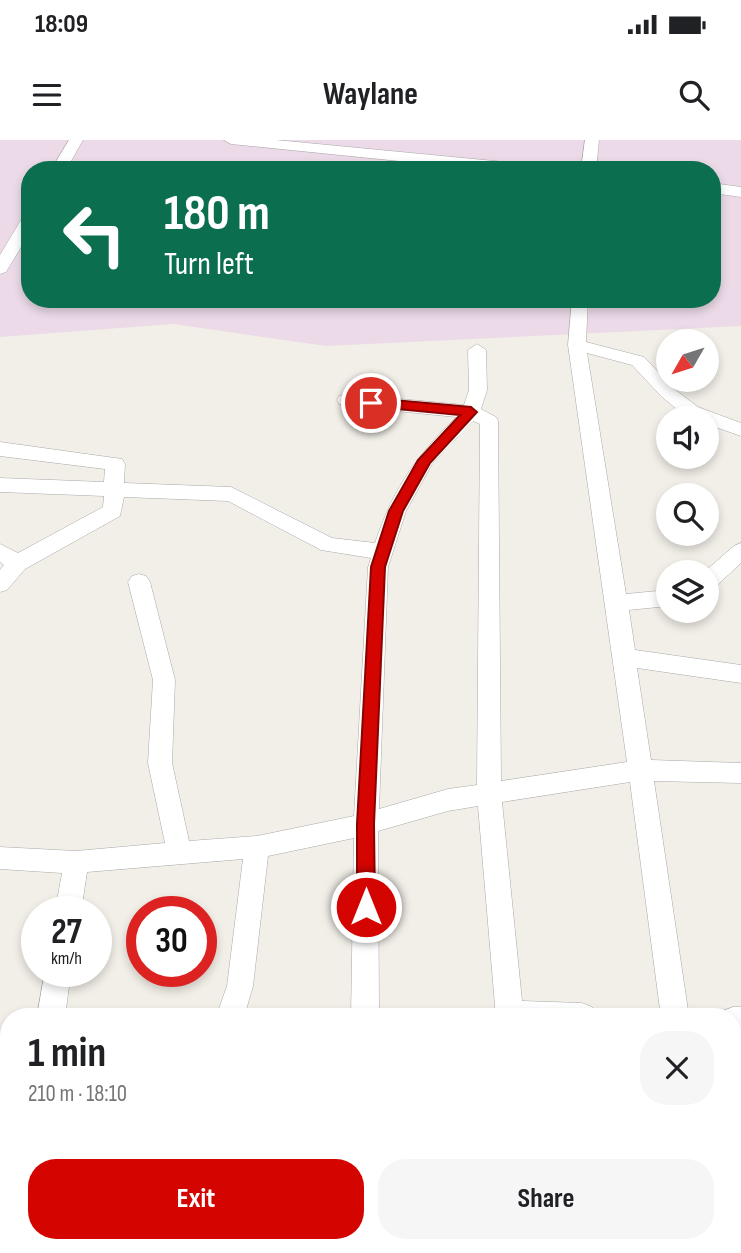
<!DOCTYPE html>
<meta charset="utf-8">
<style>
body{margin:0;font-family:"Sofia Sans Condensed",sans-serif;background:#f6f6f6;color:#202124;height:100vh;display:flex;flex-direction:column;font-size:26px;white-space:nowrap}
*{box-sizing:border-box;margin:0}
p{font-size:23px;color:#757577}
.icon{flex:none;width:38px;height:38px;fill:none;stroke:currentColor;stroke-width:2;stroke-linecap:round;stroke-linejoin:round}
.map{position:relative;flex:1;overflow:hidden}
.sheet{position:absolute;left:0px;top:868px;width:742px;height:245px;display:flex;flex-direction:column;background:#fff;border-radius:28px 28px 0 0;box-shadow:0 4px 10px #0003}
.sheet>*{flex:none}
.top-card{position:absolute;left:21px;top:21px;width:700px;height:147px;border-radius:28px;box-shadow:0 4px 10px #0003;background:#0b6e4f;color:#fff;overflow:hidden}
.needle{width:46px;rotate:231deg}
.fabs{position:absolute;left:656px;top:189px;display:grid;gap:14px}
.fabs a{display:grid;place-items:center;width:63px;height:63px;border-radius:50%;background:#fff;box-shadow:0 4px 10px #0003;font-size:35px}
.speed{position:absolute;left:21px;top:756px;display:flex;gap:14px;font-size:35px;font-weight:700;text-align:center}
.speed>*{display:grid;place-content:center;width:91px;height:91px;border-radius:50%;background:#fff;box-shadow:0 4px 10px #0003;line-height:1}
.speed small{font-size:18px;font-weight:400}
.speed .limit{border:10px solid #d22;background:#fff;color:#111}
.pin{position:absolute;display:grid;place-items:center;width:60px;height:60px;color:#fff;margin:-30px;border:4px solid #fff;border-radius:50%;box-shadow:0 2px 7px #0007}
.me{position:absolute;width:77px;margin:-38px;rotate:0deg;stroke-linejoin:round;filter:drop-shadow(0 0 5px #0008)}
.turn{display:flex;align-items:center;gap:24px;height:147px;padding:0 28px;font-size:32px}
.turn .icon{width:91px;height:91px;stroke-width:2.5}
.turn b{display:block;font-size:49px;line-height:60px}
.round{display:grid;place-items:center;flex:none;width:74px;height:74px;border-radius:28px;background:#f6f6f6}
.headline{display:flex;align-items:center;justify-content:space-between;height:119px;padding:0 28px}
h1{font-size:42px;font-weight:700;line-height:52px}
.primary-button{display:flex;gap:14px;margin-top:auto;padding:14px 28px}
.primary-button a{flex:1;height:80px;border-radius:28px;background:#d40500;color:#fff;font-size:28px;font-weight:700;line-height:80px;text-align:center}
.primary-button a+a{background:#f6f6f6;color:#202124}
.status{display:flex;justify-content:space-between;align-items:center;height:49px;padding:0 35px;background:#fff;direction:ltr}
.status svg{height:19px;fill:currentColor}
header{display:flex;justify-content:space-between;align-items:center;height:91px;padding:0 28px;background:#fff;font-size:32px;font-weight:700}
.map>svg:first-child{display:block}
</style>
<div class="status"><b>18:09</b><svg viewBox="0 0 49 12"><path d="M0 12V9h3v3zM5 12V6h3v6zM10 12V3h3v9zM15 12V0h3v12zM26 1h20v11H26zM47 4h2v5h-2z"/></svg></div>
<header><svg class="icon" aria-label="menu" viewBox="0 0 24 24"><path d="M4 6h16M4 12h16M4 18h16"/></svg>Waylane<svg class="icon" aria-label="search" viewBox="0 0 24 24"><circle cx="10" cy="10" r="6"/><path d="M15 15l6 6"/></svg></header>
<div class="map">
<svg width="741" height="1113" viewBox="0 0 741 1113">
<rect width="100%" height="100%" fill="#f2efe8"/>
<path fill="#ecdae8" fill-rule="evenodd" d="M0,0h741v186l-415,20 -153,-22 -173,13zM30,30h682v129h-682z"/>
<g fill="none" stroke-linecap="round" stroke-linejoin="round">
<defs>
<g id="minor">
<path d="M69,0h14l-17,30h-15z"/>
<path d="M224,0h52l260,25 7,5h-55l-257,-26z"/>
<path d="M585,0h14l-3,30h-15z"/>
<path d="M712,43l29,4v10l-29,-4z"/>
<path d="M30,73v19l-24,40 -6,2v-19l24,-40z"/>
<path d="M572,159h16l-2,43 58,15 30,32 24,18 43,16v13l-34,-12v-6l-23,-3 -22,-18 -30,-32 -45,-12 39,241 42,-4v16l-39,4 6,40 106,15v18l-104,-15 14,92 90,3v20l-87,-2 35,236h-28l-31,-235 -128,20 20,199 60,2 10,4 4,10h-100l-18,-211 -30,5 -70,20 1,186h-28l3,-179 -86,18 -15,130 -9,31h-28l11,-31 16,-127 -156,13 -6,40h-26l7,-39 -62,-4v-22l76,4 89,-8 -17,-80 5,-83 -25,-98 4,-6 7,-2 7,2 4,6 25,98 -3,83 17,78 68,-5 97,-20 14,-249 3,-9 -50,-8 -93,-49 -104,-4 -4,19 -95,53 -18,21 -7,2v-22l4,-5 -4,-3v-18l18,9 85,-46 1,-11 -104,-4v-14l104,4 1,-13 -105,-13v-14l122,17 3,5 -1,19 107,4 101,51 43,5c19,-56 40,-85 81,-126l-110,-11 -7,-2 -2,-4 2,-4 7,-2 118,11 5,-15 -1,-40 9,-6 9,6 1,40 -6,19 15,8 2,4 3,360 126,-19 -59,-417zM473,281l7,3 -3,361 -29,4 -69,20 9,-242 18,-56 26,-47z"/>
<path d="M741,403v20l-27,25 -7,2v-18h-3l30,-26z"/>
<path d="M45,831h26l-6,46h-28z"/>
<path d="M733,867h8v28h-8v-18h-12l2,-6z"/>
<path d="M9,1091v13h21l-2,9h-28l4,-20z"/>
<path d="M132,1104h31l-3,9h-31z"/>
<rect x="350" y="1104" width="30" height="9"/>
<path d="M516,1104h30l1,9h-30z"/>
<path d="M692,1104h30l1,9h-30z"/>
</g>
</defs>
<use href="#minor" stroke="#a9a9a9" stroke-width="1"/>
<use href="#minor" fill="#fff" fill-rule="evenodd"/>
</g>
<path fill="#d40500" stroke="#8a0300" stroke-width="2" d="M371,258l100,9 6,5 -47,51 -27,48 -18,56 -11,257 1,83 -3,6 -6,2 -7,-2 -2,-6v-83l14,-257 18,-56 29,-51 42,-45 -94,-9 -2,-3z"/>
</svg>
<div class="fabs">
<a><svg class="needle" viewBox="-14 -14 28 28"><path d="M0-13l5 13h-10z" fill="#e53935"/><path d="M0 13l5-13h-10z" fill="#757577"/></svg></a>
<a><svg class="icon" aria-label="sound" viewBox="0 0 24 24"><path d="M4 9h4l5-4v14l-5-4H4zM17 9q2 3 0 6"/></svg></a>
<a><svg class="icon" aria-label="search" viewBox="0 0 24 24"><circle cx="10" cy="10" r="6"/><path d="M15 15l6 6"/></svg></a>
<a><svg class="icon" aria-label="layers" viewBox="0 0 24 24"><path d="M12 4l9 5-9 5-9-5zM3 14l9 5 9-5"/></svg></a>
</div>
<div class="speed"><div>27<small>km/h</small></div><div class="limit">30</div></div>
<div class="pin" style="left:371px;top:263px;background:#d93025"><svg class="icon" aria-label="arrive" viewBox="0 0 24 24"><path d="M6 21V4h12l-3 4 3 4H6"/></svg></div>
<svg class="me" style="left:366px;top:767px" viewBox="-20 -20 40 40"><circle r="17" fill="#d40500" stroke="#fff" stroke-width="3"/><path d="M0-11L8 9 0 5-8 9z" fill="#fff"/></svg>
<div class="top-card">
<div class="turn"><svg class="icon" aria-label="left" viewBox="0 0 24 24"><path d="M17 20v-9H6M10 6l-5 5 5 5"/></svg><div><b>180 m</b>Turn left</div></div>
</div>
<section class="sheet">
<div class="headline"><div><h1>1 min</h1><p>210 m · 18:10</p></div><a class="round"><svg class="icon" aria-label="close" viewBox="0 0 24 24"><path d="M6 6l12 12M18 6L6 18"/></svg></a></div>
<div class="primary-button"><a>Exit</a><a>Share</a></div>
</section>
</div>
